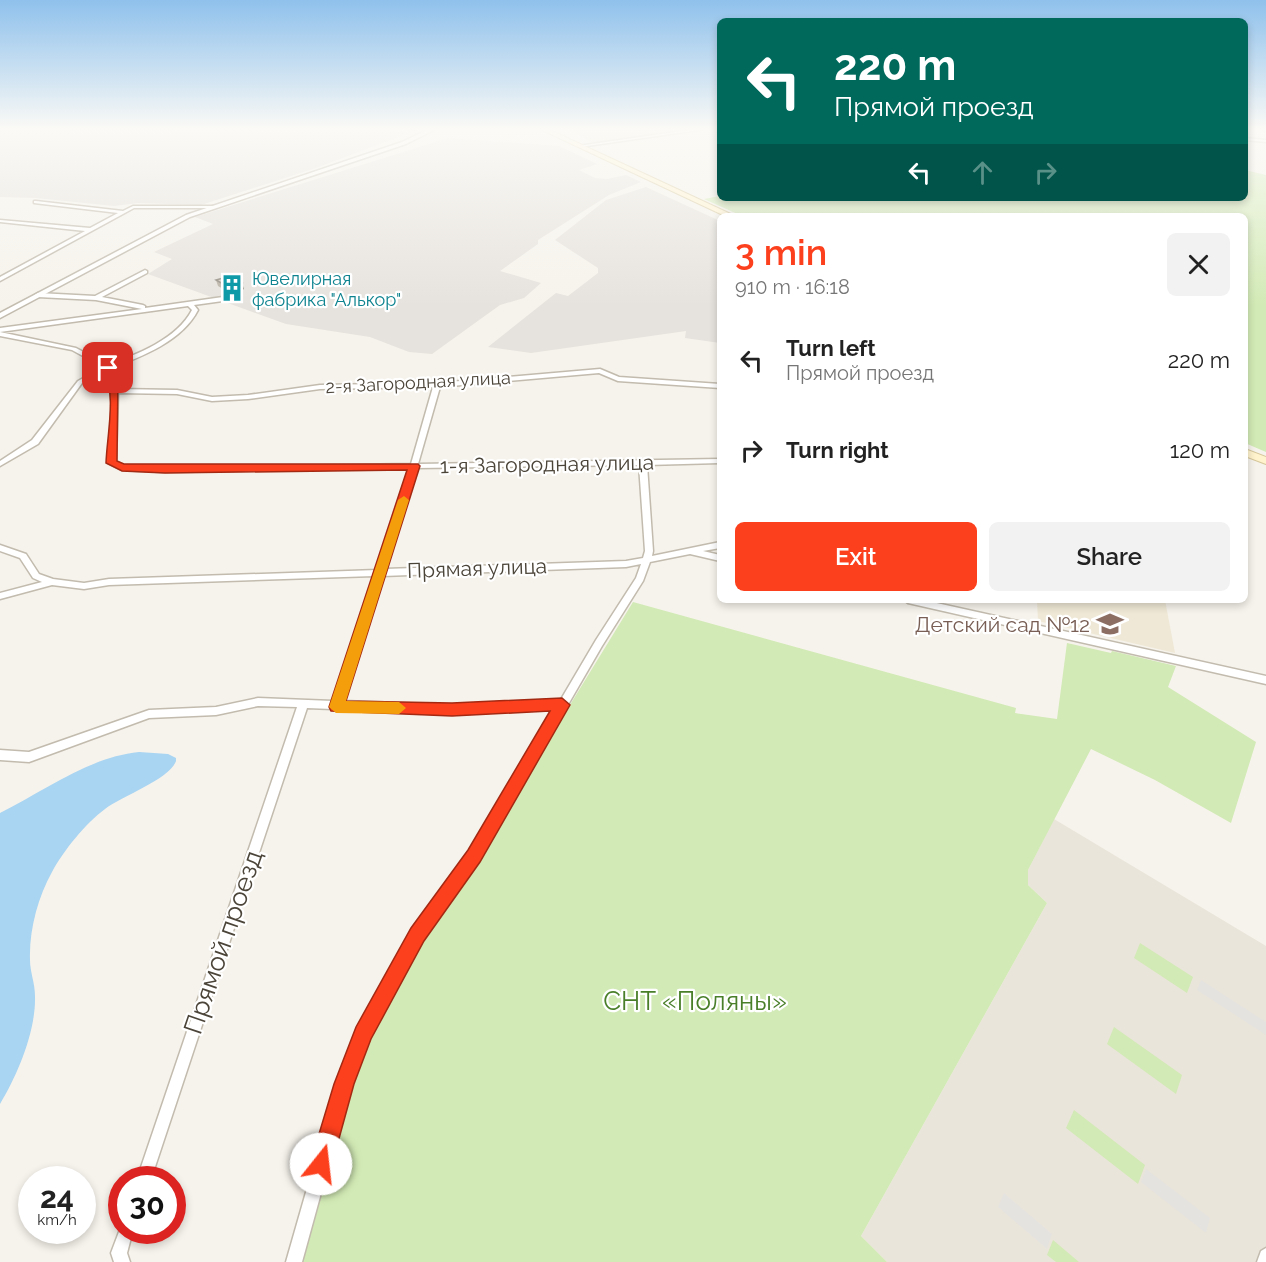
<!DOCTYPE html>
<meta charset="utf-8">
<style>
body{margin:0;font-family:Raleway,sans-serif;background:#f2f2f2;color:#222;height:100vh;display:flex;flex-direction:column;font-size:22px;white-space:nowrap}
*{box-sizing:border-box;margin:0}
p{font-size:20px;color:#767676}
.icon{flex:none;width:33px;height:33px;fill:none;stroke:currentColor;stroke-width:2;stroke-linecap:round;stroke-linejoin:round}
.map{position:relative;flex:1;overflow:hidden}
.side{position:absolute;left:717px;top:213px;width:531px;height:390px;display:flex;flex-direction:column;background:#fff;border-radius:9px;box-shadow:0 3px 9px #0003}
.side>*{flex:none}
.guide{position:absolute;left:717px;top:18px;width:531px;height:183px;border-radius:9px;box-shadow:0 3px 9px #0003;background:#00695c;color:#fff;overflow:hidden}
.speed{position:absolute;left:18px;top:1166px;display:flex;gap:12px;font-size:30px;font-weight:700;text-align:center}
.speed>*{display:grid;place-content:center;width:78px;height:78px;border-radius:50%;background:#fff;box-shadow:0 3px 9px #0003;line-height:1}
.speed small{font-size:15px;font-weight:400}
.speed .limit{border:9px solid #d22;background:#fff;color:#111}
.pin{position:absolute;display:grid;place-items:center;width:51px;height:51px;color:#fff;margin:-26px;border-radius:12px;box-shadow:0 3px 9px #0006}
.me{position:absolute;width:66px;margin:-33px;rotate:16deg;stroke-linejoin:round;filter:drop-shadow(0 0 4px #0008)}
.turn{display:flex;align-items:center;gap:21px;height:126px;padding:0 18px;font-size:27px}
.turn .icon{width:78px;height:78px;stroke-width:2.5}
.turn b{display:block;font-size:42px;line-height:51px}
.lanes{display:flex;align-items:center;height:57px;padding:0 18px;background:#0003;justify-content:center;gap:30px;direction:ltr}
.lanes .off{opacity:.35}
.round{display:grid;place-items:center;flex:none;width:63px;height:63px;border-radius:9px;background:#f2f2f2}
.overview{display:flex;align-items:center;justify-content:space-between;height:102px;padding:0 18px}
h1{font-size:36px;font-weight:600;line-height:45px;color:#fc3f1d}
.button{display:flex;gap:12px;margin-top:auto;padding:12px 18px}
.button a{flex:1;height:69px;border-radius:9px;background:#fc3f1d;color:#fff;font-size:24px;font-weight:600;line-height:69px;text-align:center}
.button a+a{background:#f2f2f2;color:#222}
ul{padding:0;list-style:none}
li{display:flex;align-items:center;gap:18px;height:90px;padding:0 18px}
li div{flex:1}
li b{display:block;font-size:22px}
li em{font-style:normal}
.map>svg:first-child{display:block}
</style>
<div class="map">
<svg width="1266" height="1262" viewBox="0 0 1266 1262">
<rect width="100%" height="100%" fill="#f6f3ec"/>
<g fill="#eae5da">
<path d="M569,130h114l-88,14z"/>
<path d="M1054,819l212,127v316h-379l-26,-26 186,-333 -19,-18v-15z"/>
</g>
<g fill="#e6e2dd">
<path d="M0,130l407,1 10,-1 -101,38 -115,37 -63,-2 -24,3 -78,-8 -36,-1z"/>
<path d="M448,138l111,8 38,18 -18,6 16,8 12,1 19,-4 15,7 -32,13 -71,45v4l-38,27 41,12 -17,15 -24,7 -68,49 -23,-2 -39,-15 -84,-13 -138,-50 24,-15 -18,-7 59,-28 -18,-7z"/>
<path d="M646,187l74,34v122l-35,-5 1,-7 -155,22 -43,-6 68,-54 12,3 30,-23v-5l-43,-28 51,-40z"/>
</g>
<path fill="#efe8d6" d="M1037,600h128l10,53 -137,-32z"/>
<g fill="#d2eab5">
<path d="M1245,170l21,5v277l-21,-9v-227h-503l-38,-17 16,-3v2h525z"/>
<path d="M633,602l383,106 -1,5 42,6 10,-76 44,10 1,-2 64,15 -8,21 88,55 -25,81 -76,-43 -64,-31 -63,121v15l19,18 -186,333 26,26h-586l48,-177 24,-58 48,-90 54,-74 43,-67 9,-21z"/>
<path d="M1140,943l53,34 -6,16 -53,-35z"/>
<path d="M1114,1027l68,48 -6,19 -69,-50z"/>
<path d="M1074,1110l71,55 -7,19 -72,-56z"/>
<path d="M1053,1240l26,22h-23l-9,-7z"/>
</g>
<g fill="#e5e3e0">
<path d="M1201,980l65,42v13l-69,-45z"/>
<path d="M1146,1169l64,49 -4,15 -65,-51z"/>
<path d="M1004,1193l48,41 -5,15 -49,-42z"/>
</g>
<path fill="#a9d4f2" d="M139,752l29,2 8,4v3c-6,18 -54,35 -71,48 -20,15 -41,41 -53,63 -14,25 -23,58 -22,88 0,12 5,23 5,36 1,35 -17,78 -35,108v-291c44,-22 89,-56 139,-61z"/>
<g fill="none" stroke-linecap="round" stroke-linejoin="round">
<defs>
<g id="minor">
<path d="M688,130h11l-119,17 -2,-1z"/>
<path d="M1245,138l21,2v2l-21,-2z"/>
<path d="M36,201l87,10 10,-5h82l2,1 -2,1h-81l-134,73v-4l85,-46 -85,-9v-2l90,8 28,-15 -84,-10v-2z"/>
<path d="M145,270l2,1v2l-45,24 41,8 2,1v2l85,-12 3,2 -3,2 -36,5 4,5c-16,31 -55,46 -86,58l5,21 60,1 35,7 36,-2 72,-10 117,-2 163,-14 19,8 101,7v4l-102,-7 -19,-8 -159,14 -22,77 302,-5v4l-73,2 6,86 -1,5 68,-14v6l-17,3 17,4v6l-30,-7 -40,8 -7,19 -41,65 -124,214 -56,78 -54,100 -17,46 -49,178h-16l51,-178 21,-55 56,-99 56,-78 85,-143 -103,4 -112,-4 -4,2 -4,-2 -25,-1 -156,471h-14l160,-472 -39,-1 -42,9 -67,3 -120,44 -29,-2v-10l29,2 120,-42 67,-3 42,-9 75,3 41,-125 -265,9 -25,4 -32,-4 -52,14v-6l42,-11 -9,-4 -13,-20 -20,-7v-6l26,9 13,20 14,5 31,4 25,-4 268,-9 32,-102 -244,4 -43,-2 -14,-7c0,-31 9,-63 -2,-92l-24,12 -44,61 -38,22v-5l32,-21 46,-59 25,-14 -31,-17 -72,-14v-4l76,16 32,17c30,-11 69,-26 84,-55l-4,-4 -188,26v-4l142,-19 -46,-9 -58,-3 -3,-2 3,-2 57,3zM433,387l-22,77 -246,4 -42,-2 -7,-4 2,-69 59,1 35,7 36,-2 72,-10zM639,465l6,86 -2,7 -17,3 -241,8 32,-101zM641,564l-5,14 -40,62 -36,61 -108,4 -109,-4 40,-125 243,-9z"/>
<path d="M904,600h19l343,76v8l-358,-81z"/>
<path d="M122,1224v6h11l-6,23 3,9h-16l-3,-9z"/>
<path d="M1266,1248v14h-9l4,-11z"/>
</g>
<path id="tertiary" d="M427,130h7l-28,14 -216,73 -190,101v-5l186,-98 216,-73z"/>
<g id="secondary">
<path d="M542,130h8l185,86h-10z"/>
<path d="M1245,449l21,8v7l-21,-8z"/>
</g>
</defs>
<use href="#minor" stroke="#c2bbae" stroke-width="3"/>
<use href="#tertiary" stroke="#c2bbae" stroke-width="3"/>
<use href="#secondary" stroke="#d6c79b" stroke-width="2"/>
<use href="#minor" fill="#fff" fill-rule="evenodd"/>
<use href="#tertiary" fill="#fff" fill-rule="evenodd"/>
<use href="#secondary" fill="#fff3cd" fill-rule="evenodd"/>
<defs>
<path id="rail" d="M1263,130h3"/>
</defs>
<use href="#rail" stroke="#9a9a9a" stroke-width="3"/>
<use href="#rail" stroke="#fff" stroke-width="1.5" stroke-dasharray="4.5" stroke-linecap="butt"/>
</g>
<path fill="#bab2a6" d="M216,280l28,9 -12,5 -14,-8z"/>
<path fill="#979187" d="M242,283l2,6 -12,5 -2,-6z"/>
<path fill="#d8cfc1" stroke="#979187" stroke-width="1.5" d="M230,276l12,7 -12,5 -14,-8z"/>
<linearGradient id="sky" x2="0" y2="1"><stop stop-color="#8fc1ec"/><stop offset="0.42" stop-color="#fbfaf6"/><stop offset="1" stop-color="#fbfaf6" stop-opacity="0"/></linearGradient>
<rect width="1266" height="307" fill="url(#sky)"/>
<path fill="#fc3f1d" stroke="#a42913" stroke-width="1.5" d="M108,365h3l7,11 -1,85 7,3h294l2,2 -74,235 106,2 110,-5 8,7 -90,157 -56,79 -53,98 -17,45 -22,80 -3,8 -8,3 -8,-3 -3,-8 24,-80 22,-57 55,-99 57,-78 82,-139 -98,5 -121,-5 -2,-4 78,-237 -242,3 -43,-2 -16,-8c1,-29 11,-69 -3,-95z"/>
<path fill="#f59e0b" d="M404,496l5,4 -63,201 53,1 7,6 -7,6 -63,-1 -7,-6 69,-207z"/>
<defs>
<symbol id="building-bare" viewBox="-9 -9 18 18"><path d="M-4-6H4V6H1V3H-1V6H-4ZM-2.5-4.3h1.7v1.8h-1.7ZM.8-4.3h1.7v1.8H.8ZM-2.5-1h1.7V.8h-1.7ZM.8-1h1.7V.8H.8Z" fill="#0f9aa8" stroke="#fff" stroke-width="2.5" paint-order="stroke"/></symbol>
<symbol id="school-bare" viewBox="-9 -9 18 18"><path d="M0-5L7-2L0 1L-7-2ZM-4 1L0 2.5L4 1V4Q0 6-4 4Z" fill="#8d6e63" stroke="#fff" stroke-width="2.5" paint-order="stroke"/></symbol>
</defs>
<g fill-rule="evenodd">
<use href="#building-bare" x="213" y="269" width="38" height="38"/>
<use href="#school-bare" x="1091" y="605" width="38" height="38"/>
</g>
<g text-anchor="middle" dominant-baseline="central" stroke-width="4.5" stroke-linejoin="round" paint-order="stroke">
<g font-size="18" fill="#0d838f" stroke="#fff" text-anchor="start">
<text x="252" y="278">Ювелирная<tspan x="252" dy="21">фабрика "Алькор"</tspan></text>
</g>
<g font-size="18" fill="#4b4439" stroke="#fff">
<text transform="translate(418 382) rotate(-3)">2-я Загородная улица</text>
</g>
<g font-size="21" fill="#4b4439" stroke="#fff">
<text transform="translate(547 464) rotate(-1)">1-я Загородная улица</text>
<text transform="translate(477 568) rotate(-2)">Прямая улица</text>
</g>
<g font-size="21" fill="#785e54" stroke="#fff" text-anchor="end">
<text x="1090" y="624">Детский сад №12</text>
</g>
<g font-size="26" fill="#4b4439" stroke="#fff">
<text transform="translate(223 942) rotate(-71)">Прямой проезд</text>
</g>
<g font-size="26" fill="#4a7f2a" stroke="#fff">
<text x="695" y="1001">СНТ «Поляны»</text>
</g>
</g>
</svg>
<div class="speed"><div>24<small>km/h</small></div><div class="limit">30</div></div>
<div class="pin" style="left:108px;top:368px;background:#d93025"><svg class="icon" aria-label="arrive" viewBox="0 0 24 24"><path d="M6 21V4h12l-3 4 3 4H6"/></svg></div>
<svg class="me" style="left:321px;top:1164px" viewBox="-20 -20 40 40"><circle r="19" fill="#fff"/><path d="M0-13L10 11 0 6-10 11z" fill="#fc3f1d"/></svg>
<div class="guide">
<div class="turn"><svg class="icon" aria-label="left" viewBox="0 0 24 24"><path d="M17 20v-9H6M10 6l-5 5 5 5"/></svg><div><b>220 m</b>Прямой проезд</div></div>
<div class="lanes"><svg class="icon" aria-label="left" viewBox="0 0 24 24"><path d="M17 20v-9H6M10 6l-5 5 5 5"/></svg><svg class="icon off" aria-label="ahead" viewBox="0 0 24 24"><path d="M12 20V5M6 11l6-6 6 6"/></svg><svg class="icon off" aria-label="right" viewBox="0 0 24 24"><path d="M7 20v-9h11M14 6l5 5-5 5"/></svg></div>
</div>
<section class="side">
<div class="overview"><div><h1>3 min</h1><p>910 m · 16:18</p></div><a class="round"><svg class="icon" aria-label="close" viewBox="0 0 24 24"><path d="M6 6l12 12M18 6L6 18"/></svg></a></div>
<ul>
<li><svg class="icon" aria-label="left" viewBox="0 0 24 24"><path d="M17 20v-9H6M10 6l-5 5 5 5"/></svg><div><b>Turn left</b><p>Прямой проезд</p></div><em>220 m</em></li>
<li><svg class="icon" aria-label="right" viewBox="0 0 24 24"><path d="M7 20v-9h11M14 6l5 5-5 5"/></svg><div><b>Turn right</b></div><em>120 m</em></li>
</ul>
<div class="button"><a>Exit</a><a>Share</a></div>
</section>
</div>
